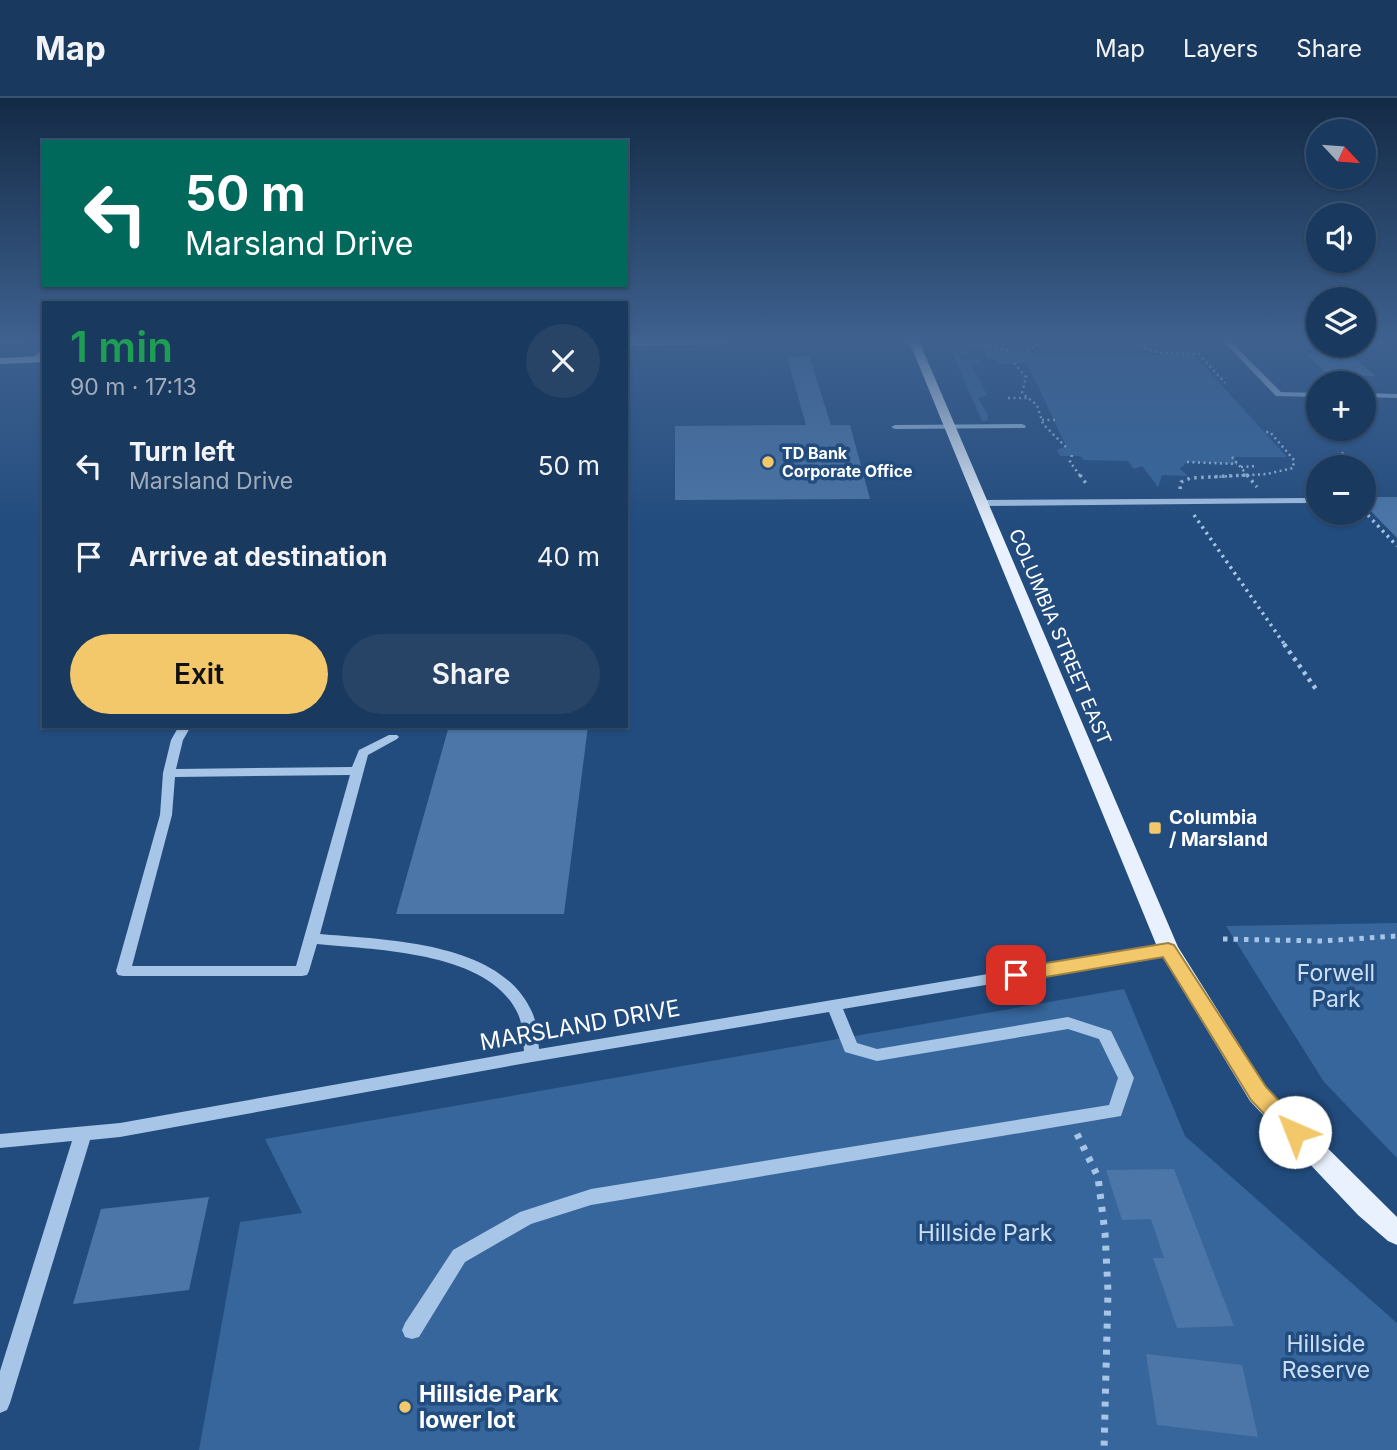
<!DOCTYPE html>
<meta charset="utf-8">
<style>
body{margin:0;font-family:Inter,sans-serif;background:#274467;color:#f1f3f6;height:100vh;display:flex;flex-direction:column;font-size:26px;white-space:nowrap}
*{box-sizing:border-box;margin:0}
p{font-size:23px;color:#9facbc}
.icon{flex:none;width:38px;height:38px;fill:none;stroke:currentColor;stroke-width:2;stroke-linecap:round;stroke-linejoin:round}
.map{position:relative;flex:1;overflow:hidden}
.panel{position:absolute;left:42px;top:203px;width:586px;height:427px;display:flex;flex-direction:column;background:#1a395e;border-radius:0px;box-shadow:0 2px 5px #0004,0 0 0 2px #385373}
.panel>*{flex:none}
.guide{position:absolute;left:42px;top:42px;width:586px;height:147px;border-radius:0px;box-shadow:0 2px 5px #0004,0 0 0 2px #385373;background:#00695c;color:#fff;overflow:hidden}
.needle{width:46px;rotate:116deg}
.controls{position:absolute;left:1306px;top:21px;display:grid;gap:14px}
.controls a{display:grid;place-items:center;width:70px;height:70px;border-radius:50%;background:#1a395e;box-shadow:0 2px 5px #0004,0 0 0 2px #385373;font-size:35px}
.pin{position:absolute;display:grid;place-items:center;width:60px;height:60px;color:#fff;margin:-30px;border-radius:14px;box-shadow:0 4px 10px #0006}
.me{position:absolute;width:77px;margin:-38px;rotate:316deg;stroke-linejoin:round;filter:drop-shadow(0 0 5px #0008)}
.turn{display:flex;align-items:center;gap:24px;height:147px;padding:0 28px;font-size:32px}
.turn .icon{width:91px;height:91px;stroke-width:2.5}
.turn b{display:block;font-size:49px;line-height:60px}
.round{display:grid;place-items:center;flex:none;width:74px;height:74px;border-radius:37px;background:#274467}
.summary{display:flex;align-items:center;justify-content:space-between;height:119px;padding:0 28px}
h1{font-size:42px;font-weight:600;line-height:52px;color:#1e9e55}
.cta{display:flex;gap:14px;margin-top:auto;padding:14px 28px}
.cta a{flex:1;height:80px;border-radius:42px;background:#f2c86a;color:#111;font-size:28px;font-weight:600;line-height:80px;text-align:center}
.cta a+a{background:#274467;color:#f1f3f6}
ul{padding:0;list-style:none}
li{display:flex;align-items:center;gap:21px;height:91px;padding:0 28px}
li div{flex:1}
li b{display:block;font-size:26px}
li em{font-style:normal}
header{display:flex;align-items:center;gap:42px;box-sizing:border-box;height:98px;padding:0 35px;background:#1a395e;border-bottom:2px solid #385373}
header strong{font-size:33px}
nav{display:flex;gap:38px;margin-inline-start:auto;font-size:24px}
.map>svg:first-child{display:block}
</style>
<header>
<strong>Map</strong>
<nav><a>Map</a><a>Layers</a><a>Share</a></nav>
</header>
<div class="map">
<svg width="1397" height="1352" viewBox="0 0 1397 1352">
<rect width="100%" height="100%" fill="#224c7e"/>
<g fill="#36669c">
<path d="M959,247h24l15,7 29,-1 8,4h159l93,102h-54l5,7 -51,-2 -7,7 8,7 -26,-1 -4,12 -16,-21 -8,3 -6,-8 -44,-1 -4,-4h-20l-3,-6 9,-4 -39,-83 -31,1v-5l-10,-1 1,-8c-10,-4 -19,2 -29,6l4,4 17,-1 3,5 -10,1 15,30 -9,3 10,17 -1,6h-5l-31,-71z"/>
<path d="M1397,825v235l-73,-76 -98,-156z"/>
<path d="M1124,891l61,147 212,187v127h-1198l41,-228 62,-9 -37,-74z"/>
</g>
<g fill="#4b76a7">
<path d="M1307,257h44l24,21h-45z"/>
<path d="M809,258l22,69h19l20,74 -195,1v-74l131,-1 -19,-68z"/>
<path d="M1363,399h34v41l-34,-35z"/>
<path d="M449,628h139l-24,188h-168z"/>
<path d="M1174,1071l60,157 -57,2 -24,-70h11l-13,-39 -29,1 -16,-50z"/>
<path d="M209,1099l-20,93 -116,14 28,-95z"/>
<path d="M1146,1256l96,11 16,72 -101,-12z"/>
</g>
<g fill="none" stroke-linecap="round" stroke-linejoin="round">
<g stroke="#a7c5e6" stroke-width="2.5" stroke-dasharray="2 3.5" stroke-linecap="butt">
<path d="M1136,243l8,7 16,5"/>
<path d="M985,246l24,7"/>
<path d="M1027,253l13,-8"/>
<path d="M1160,255l39,1 26,29"/>
<path d="M1014,265l12,14 -4,16 15,12 6,19 23,23"/>
<path d="M1008,300h19"/>
<path d="M1042,322h16"/>
<path d="M1072,357l-2,7 11,15"/>
<path d="M1232,359l17,20"/>
<path d="M1187,364l50,2"/>
<path d="M1241,369l16,-1"/>
<path d="M1333,369l-3,-9 16,-6"/>
<path d="M1214,379l53,-3 26,-6 1,-8 -24,-28h-5"/>
</g>
<g stroke="#a7c5e6" stroke-width="3.5" stroke-dasharray="2.5 4.5" stroke-linecap="butt">
<path d="M1080,377l8,11"/>
<path d="M1247,377l10,12"/>
<path d="M1180,391l1,-7 10,-4 56,-3"/>
<path d="M1363,412l34,36"/>
<path d="M1194,417l91,130"/>
</g>
<path stroke="#a7c5e6" stroke-width="4.5" stroke-dasharray="3.5 5" stroke-linecap="butt" d="M1284,546l34,48"/>
<path stroke="#a7c5e6" stroke-width="5" stroke-dasharray="4.5 6" stroke-linecap="butt" d="M1223,841l99,2 75,-5"/>
<path stroke="#a7c5e6" stroke-width="7" stroke-dasharray="5 8" stroke-linecap="butt" d="M1077,1036l21,43 7,56 3,58 -4,159"/>
<g fill="#a7c5e6" fill-rule="evenodd">
<path d="M0,243h35l-35,3z"/>
<path d="M1223,243h7l51,51 37,1v4l-42,-1z"/>
<path d="M44,249v6l-8,7h-4v-2z"/>
<path d="M1363,295l34,1v4l-34,-1z"/>
<path d="M1022,326l4,2 -1,2 -130,1 -4,-2 4,-2z"/>
<path d="M1306,400l3,1v4l-328,3 -4,-3 4,-3z"/>
<path d="M179,628h12l-8,14 -7,29 176,-2 7,-17 30,-15h8l2,2 -2,2 -29,16 -48,179c65,6 181,7 212,78 5,11 6,24 7,37l629,-105 5,1 2,4 -2,4 -5,1 -325,55 14,34 20,6 191,-32 43,14 23,47 -13,38 -530,89 -60,19 -66,38 -46,75 -7,2 -7,-2 -3,-7 3,-7 48,-73 67,-38 71,-23 518,-84 9,-27 -19,-39 -31,-10 -191,32 -32,-9 -16,-40 -297,50 -412,75 -30,3 -80,263 -3,7 -7,3v-42l72,-230 -72,7v-14l120,-11 404,-72c-1,-12 -1,-26 -6,-37 -28,-63 -143,-64 -201,-70l-8,27 -2,4 -5,1h-179l-5,-1 -2,-4 44,-156 3,-42 8,-33zM350,677l-54,191h-164l40,-151 3,-38z"/>
</g>
<g fill="#e8f1fd" fill-rule="evenodd">
<path d="M626,243h99l-5,3 -94,2z"/>
<path d="M909,243h10l259,606 88,140 131,130v28l-9,-4 -30,-26 -108,-114 -92,-152z"/>
<path d="M44,258v6l-44,2v-6z"/>
</g>
</g>
<linearGradient id="sky" x2="0" y2="1"><stop stop-color="#132a45"/><stop offset="0.56" stop-color="#3e618f"/><stop offset="1" stop-color="#3e618f" stop-opacity="0"/></linearGradient>
<rect width="1397" height="433" fill="url(#sky)"/>
<path fill="#f2c86a" stroke="#9d8245" stroke-width="2" d="M1168,845l6,2 92,142 36,38 4,7 -4,6 -7,3 -8,-3 -36,-38 -88,-143 -147,25 -7,-2 -3,-5 3,-5 7,-2z"/>
<g fill="#f2c86a" stroke="#224c7e" stroke-width="2.5">
<circle cx="768" cy="364" r="7"/>
<rect x="1148" y="723" width="14" height="14" rx="3.5"/>
<circle cx="405" cy="1309" r="7"/>
</g>
<g text-anchor="middle" dominant-baseline="central" stroke-width="7" stroke-linejoin="round" paint-order="stroke">
<g font-size="16" font-weight="bold" fill="#fff" stroke="#224c7e" text-anchor="start">
<text x="782" y="355">TD Bank<tspan x="782" dy="18">Corporate Office</tspan></text>
</g>
<g font-size="19" fill="#fff" stroke="#224c7e">
<text transform="translate(1060 539) rotate(67)">COLUMBIA STREET EAST</text>
</g>
<g font-size="19" font-weight="bold" fill="#fff" stroke="#224c7e" text-anchor="start">
<text x="1169" y="719">Columbia<tspan x="1169" dy="22">/ Marsland</tspan></text>
</g>
<g font-size="23" fill="#cadef5" stroke="#224c7e">
<text x="1336" y="875">Forwell<tspan x="1336" dy="26">Park</tspan></text>
<text x="985" y="1135">Hillside Park</text>
<text x="1326" y="1246">Hillside<tspan x="1326" dy="26">Reserve</tspan></text>
</g>
<g font-size="23" fill="#fff" stroke="#224c7e">
<text transform="translate(580 927) rotate(-10)">MARSLAND DRIVE</text>
</g>
<g font-size="23" font-weight="bold" fill="#fff" stroke="#224c7e" text-anchor="start">
<text x="419" y="1296">Hillside Park<tspan x="419" dy="26">lower lot</tspan></text>
</g>
</g>
</svg>
<div class="controls">
<a><svg class="needle" viewBox="-14 -14 28 28"><path d="M0-13l5 13h-10z" fill="#e53935"/><path d="M0 13l5-13h-10z" fill="#9facbc"/></svg></a>
<a><svg class="icon" aria-label="sound" viewBox="0 0 24 24"><path d="M4 9h4l5-4v14l-5-4H4zM17 9q2 3 0 6"/></svg></a>
<a><svg class="icon" aria-label="layers" viewBox="0 0 24 24"><path d="M12 4l9 5-9 5-9-5zM3 14l9 5 9-5"/></svg></a>
<a>+</a>
<a>−</a>
</div>
<div class="pin" style="left:1016px;top:877px;background:#d93025"><svg class="icon" aria-label="arrive" viewBox="0 0 24 24"><path d="M6 21V4h12l-3 4 3 4H6"/></svg></div>
<svg class="me" style="left:1295px;top:1034px" viewBox="-20 -20 40 40"><circle r="19" fill="#fff"/><path d="M0-13L10 11 0 6-10 11z" fill="#f2c86a"/></svg>
<div class="guide">
<div class="turn"><svg class="icon" aria-label="left" viewBox="0 0 24 24"><path d="M17 20v-9H6M10 6l-5 5 5 5"/></svg><div><b>50 m</b>Marsland Drive</div></div>
</div>
<section class="panel">
<div class="summary"><div><h1>1 min</h1><p>90 m · 17:13</p></div><a class="round"><svg class="icon" aria-label="close" viewBox="0 0 24 24"><path d="M6 6l12 12M18 6L6 18"/></svg></a></div>
<ul>
<li><svg class="icon" aria-label="left" viewBox="0 0 24 24"><path d="M17 20v-9H6M10 6l-5 5 5 5"/></svg><div><b>Turn left</b><p>Marsland Drive</p></div><em>50 m</em></li>
<li><svg class="icon" aria-label="arrive" viewBox="0 0 24 24"><path d="M6 21V4h12l-3 4 3 4H6"/></svg><div><b>Arrive at destination</b></div><em>40 m</em></li>
</ul>
<div class="cta"><a>Exit</a><a>Share</a></div>
</section>
</div>
